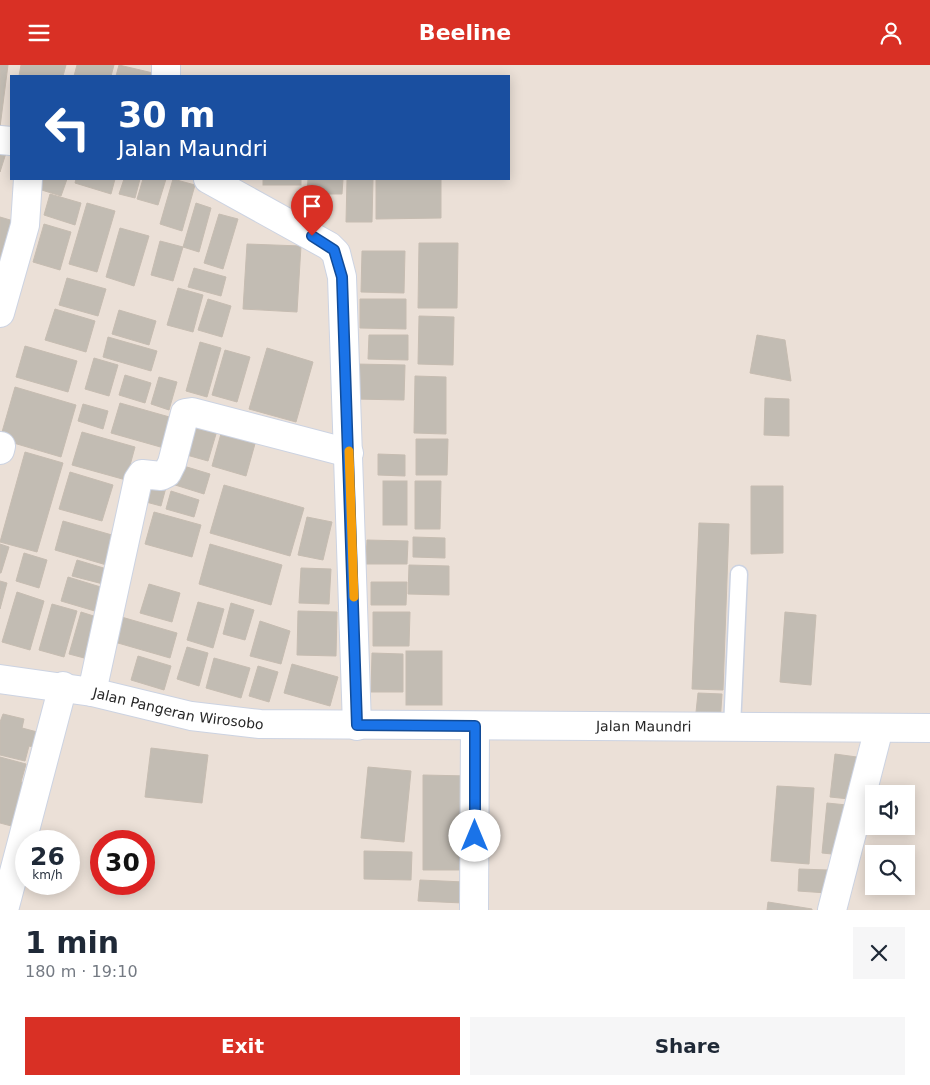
<!DOCTYPE html>
<meta charset="utf-8">
<style>
body{margin:0;font-family:"DejaVu Sans",sans-serif;background:#f6f6f7;color:#1f2937;height:100vh;display:flex;flex-direction:column;font-size:19px;white-space:nowrap}
*{box-sizing:border-box;margin:0}
p{font-size:16px;color:#747a83}
.icon{flex:none;width:28px;height:28px;fill:none;stroke:currentColor;stroke-width:2;stroke-linecap:round;stroke-linejoin:round}
.map{position:relative;height:845px;overflow:hidden}
.details{display:flex;flex-direction:column;background:#fff;flex:1}
.details>*{flex:none}
.guide{position:absolute;left:10px;top:10px;width:500px;height:105px;border-radius:0px;box-shadow:0 2px 12px #0003;background:#1a4fa0;color:#fff;overflow:hidden}
.buttons{position:absolute;left:865px;top:720px;display:grid;gap:10px}
.buttons a{display:grid;place-items:center;width:50px;height:50px;border-radius:0px;background:#fff;box-shadow:0 2px 12px #0003;font-size:25px}
.speed{position:absolute;left:15px;top:765px;display:flex;gap:10px;font-size:25px;font-weight:700;text-align:center}
.speed>*{display:grid;place-content:center;width:65px;height:65px;border-radius:50%;background:#fff;box-shadow:0 2px 12px #0003;line-height:1}
.speed small{font-size:12px;font-weight:400}
.speed .limit{border:8px solid #d22;background:#fff;color:#111}
.pin{position:absolute;display:grid;place-items:center;width:42px;height:42px;color:#fff;margin:-51px -21px;border-radius:50% 50% 50% 0;rotate:-45deg;box-shadow:0 0 5px #0007}
.pin .icon{rotate:45deg}
.me{position:absolute;width:55px;margin:-28px;rotate:0deg;stroke-linejoin:round;filter:drop-shadow(0 0 4px #0008)}
.turn{display:flex;align-items:center;gap:18px;height:105px;padding:0 25px;font-size:22px}
.turn .icon{width:65px;height:65px;stroke-width:2.5}
.turn b{display:block;font-size:35px;line-height:42px}
.round{display:grid;place-items:center;flex:none;width:52px;height:52px;border-radius:0px;background:#f6f6f7}
.summary{display:flex;align-items:center;justify-content:space-between;height:85px;padding:0 25px}
h1{font-size:30px;font-weight:700;line-height:38px}
.action{display:flex;gap:10px;margin-top:auto;padding:10px 25px}
.action a{flex:1;height:58px;border-radius:0px;background:#d93025;color:#fff;font-size:20px;font-weight:700;line-height:58px;text-align:center}
.action a+a{background:#f6f6f7;color:#1f2937}
header{display:flex;justify-content:space-between;align-items:center;height:65px;padding:0 25px;background:#d93025;color:#fff;font-size:22px;font-weight:700}
.map>svg:first-child{display:block}
</style>
<header><svg class="icon" aria-label="menu" viewBox="0 0 24 24"><path d="M4 6h16M4 12h16M4 18h16"/></svg>Beeline<svg class="icon" aria-label="person" viewBox="0 0 24 24"><circle cx="12" cy="8" r="4"/><path d="M4 21q1-7 8-7t8 7"/></svg></header>
<div class="map">
<svg width="930" height="845" viewBox="0 0 930 845">
<rect width="100%" height="100%" fill="#ebe0d7"/>
<g fill="#c2bcb3" stroke="#c6bcb1">
<path d="M0,0h8l-8,62z"/>
<path d="M21,0h45l-3,11h-44z"/>
<path d="M77,0h37l-3,11h-37z"/>
<path d="M119,0l34,8v3h-37z"/>
<path d="M0,87l6,1 -6,19z"/>
<path d="M34,114h33l-6,17 -29,-9z"/>
<path d="M76,114h39l-4,15 -36,-11z"/>
<path d="M124,114h16l-5,19 -16,-4z"/>
<path d="M143,114h23l-8,26 -21,-6z"/>
<path d="M173,114l22,6 -13,46 -22,-7z"/>
<rect x="263" y="114" width="38" height="6"/>
<path d="M308,114h35l-1,15h-35z"/>
<path d="M347,114h26l-1,43h-26z"/>
<path d="M376,114h65v39l-65,1z"/>
<path d="M50,129l31,9 -6,22 -31,-10z"/>
<path d="M87,138l28,8 -18,61 -28,-8z"/>
<path d="M196,138l15,5 -12,44 -16,-5z"/>
<path d="M219,149l19,5 -15,50 -19,-6z"/>
<path d="M0,152l24,7 -12,40 -12,-3z"/>
<path d="M44,159l27,8 -11,38 -27,-8z"/>
<path d="M120,163l29,8 -15,50 -28,-9z"/>
<path d="M160,176l23,6 -10,34 -22,-6z"/>
<path d="M419,178h39l-1,65h-39z"/>
<path d="M247,179l54,2 -4,66 -54,-3z"/>
<path d="M362,186h43l-1,42 -43,-1z"/>
<path d="M194,203l32,9 -5,19 -33,-9z"/>
<path d="M67,213l39,11 -8,27 -39,-11z"/>
<path d="M178,223l25,7 -10,37 -26,-7z"/>
<path d="M208,234l23,7 -9,31 -24,-7z"/>
<path d="M360,234h46v30l-46,-1z"/>
<path d="M55,244l40,12 -9,31 -41,-12z"/>
<path d="M119,245l37,11 -7,24 -37,-11z"/>
<path d="M419,251l35,1 -1,48 -35,-1z"/>
<path d="M369,270h39v25l-40,-1z"/>
<path d="M757,270l28,5 6,41 -41,-8z"/>
<path d="M108,272l49,14 -6,20 -48,-14z"/>
<path d="M200,277l21,6 -14,49 -21,-6z"/>
<path d="M25,281l52,15 -9,31 -52,-15z"/>
<path d="M267,283l46,14 -17,60 -47,-13z"/>
<path d="M225,285l25,7 -13,45 -25,-7z"/>
<path d="M94,293l24,7 -9,31 -24,-7z"/>
<path d="M355,299l50,1 -1,35 -50,-1z"/>
<path d="M125,310l26,8 -6,20 -26,-8z"/>
<path d="M415,311l31,1v57l-32,-1z"/>
<path d="M159,312l18,5 -8,28 -18,-6z"/>
<path d="M15,322l61,18 -15,52 -61,-18z"/>
<path d="M765,333l24,1v37l-25,-1z"/>
<path d="M120,338l53,15 -9,30 -53,-15z"/>
<path d="M83,339l25,7 -5,18 -25,-8z"/>
<path d="M187,350l32,9 -11,37 -32,-9z"/>
<path d="M224,358l34,10 -12,43 -34,-10z"/>
<path d="M82,367l53,15 -9,33 -54,-15z"/>
<path d="M416,374h32l-1,36h-31z"/>
<path d="M25,387l38,11 -26,89 -37,-10z"/>
<path d="M378,389l27,1v21l-27,-1z"/>
<path d="M177,399l33,10 -6,20 -32,-10z"/>
<path d="M70,407l43,13 -11,36 -43,-12z"/>
<path d="M154,411l14,4 -7,26 -15,-4z"/>
<rect x="383" y="416" width="24" height="44"/>
<path d="M415,416h26l-1,48h-25z"/>
<path d="M224,420l80,23 -14,48 -80,-23z"/>
<path d="M751,421h32v67l-32,1z"/>
<path d="M171,426l28,9 -5,17 -28,-8z"/>
<path d="M154,447l47,13 -9,32 -47,-13z"/>
<path d="M307,452l25,5 -9,38 -25,-5z"/>
<path d="M63,456l56,16 -9,29 -55,-16z"/>
<path d="M699,458l30,1 -6,166 -31,-1z"/>
<path d="M413,472l32,1v20l-32,-1z"/>
<path d="M367,475l41,1 -1,23h-41z"/>
<path d="M0,479l9,3 -8,26h-1z"/>
<path d="M210,479l72,21 -11,40 -72,-21z"/>
<path d="M24,488l23,7 -8,28 -23,-7z"/>
<path d="M77,495l30,9 -4,15 -31,-8z"/>
<path d="M409,500l40,1v29l-41,-1z"/>
<path d="M301,503l30,1 -2,35 -30,-1z"/>
<path d="M68,512l36,11 -6,24 -37,-11z"/>
<path d="M0,516l7,2 -7,26z"/>
<path d="M371,517h36l-1,23h-35z"/>
<path d="M149,519l31,9 -8,29 -32,-9z"/>
<path d="M17,527l27,9 -14,49 -28,-8z"/>
<path d="M198,537l26,7 -11,39 -26,-8z"/>
<path d="M231,538l23,7 -9,30 -22,-6z"/>
<path d="M52,539l25,7 -13,46 -25,-7z"/>
<path d="M298,546l39,1 -1,44 -39,-1z"/>
<path d="M81,547l19,6 -12,41 -19,-5z"/>
<path d="M373,547h37l-1,34h-36z"/>
<path d="M785,547l31,3 -5,70 -31,-3z"/>
<path d="M118,551l59,17 -7,25 -59,-17z"/>
<path d="M260,556l30,10 -9,33 -31,-8z"/>
<path d="M187,582l21,6 -9,33 -22,-7z"/>
<rect x="406" y="586" width="36" height="54"/>
<path d="M372,588l31,1v38h-32z"/>
<path d="M138,591l33,10 -7,24 -33,-10z"/>
<path d="M214,593l36,10 -9,30 -35,-10z"/>
<path d="M292,599l46,13 -8,29 -46,-13z"/>
<path d="M258,601l20,6 -9,30 -20,-6z"/>
<path d="M698,628l24,1 -2,30 -25,-2z"/>
<path d="M3,649l21,5 -2,9 23,6 -3,15 -13,-3 -4,15 -25,-6v-33z"/>
<path d="M151,683l57,7 -6,48 -57,-6z"/>
<path d="M835,689l29,4 -5,42 -29,-3z"/>
<path d="M0,692l26,7 -5,18 9,2 -11,44 -19,-5z"/>
<path d="M368,702l43,4 -7,71 -43,-4z"/>
<path d="M423,710l45,1 -1,94h-44z"/>
<path d="M777,721l37,2 -5,76 -38,-3z"/>
<path d="M827,738l20,2 -5,50 -20,-2z"/>
<path d="M364,786l48,1 -1,28 -47,-1z"/>
<path d="M799,804l29,1 -1,23 -29,-2z"/>
<path d="M420,815l44,2 -1,21 -45,-2z"/>
<path d="M768,837l44,7v1h-45z"/>
</g>
<g fill="none" stroke-linecap="round" stroke-linejoin="round">
<defs>
<path id="service" d="M732,662l7,-153"/>
<g id="minor">
<path d="M166,0v11"/>
<path d="M0,75l11,1"/>
<path d="M208,114l121,67 7,7 6,24 15,449"/>
<path d="M0,248l25,-88 3,-46"/>
<path d="M0,385l1,-4"/>
<path id="s1" d="M0,614l92,13 99,24 69,8 670,4"/>
<path d="M92,627l46,-212 4,-6 19,2 6,-3 5,-10 13,-50 7,-1 157,41"/>
<path d="M4,845l59,-224"/>
<path d="M474,845l1,-184"/>
<path d="M832,845l47,-182"/>
</g>
</defs>
<use href="#service" stroke="#ccd3e2" stroke-width="19"/>
<use href="#minor" stroke="#ccd3e2" stroke-width="30"/>
<use href="#service" stroke="#fff" stroke-width="16"/>
<use href="#minor" stroke="#fff" stroke-width="28"/>
</g>
<g fill="none" stroke-linecap="round" stroke-linejoin="round">
<defs>
<path id="route" d="M312,171l22,14 8,27 15,448 118,1v110"/>
</defs>
<use href="#route" stroke="#114b97" stroke-width="12"/>
<use href="#route" stroke="#1a73e8" stroke-width="9"/>
<path stroke="#f59e0b" stroke-width="9" d="M349,386l5,146"/>
</g>
<g text-anchor="middle" dominant-baseline="central" stroke-width="4" stroke-linejoin="round" paint-order="stroke">
<g font-size="14" fill="#272727" stroke="#fff">
<text stroke="none"><textPath href="#s1" startOffset="181">Jalan Pangeran Wirosobo</textPath></text>
<text stroke="none"><textPath href="#s1" startOffset="648">Jalan Maundri</textPath></text>
</g>
</g>
</svg>
<div class="buttons">
<a><svg class="icon" aria-label="sound" viewBox="0 0 24 24"><path d="M4 9h4l5-4v14l-5-4H4zM17 9q2 3 0 6"/></svg></a>
<a><svg class="icon" aria-label="search" viewBox="0 0 24 24"><circle cx="10" cy="10" r="6"/><path d="M15 15l6 6"/></svg></a>
</div>
<div class="speed"><div>26<small>km/h</small></div><div class="limit">30</div></div>
<div class="pin" style="left:312px;top:171px;background:#d93025"><svg class="icon" aria-label="arrive" viewBox="0 0 24 24"><path d="M6 21V4h12l-3 4 3 4H6"/></svg></div>
<svg class="me" style="left:475px;top:771px" viewBox="-20 -20 40 40"><circle r="19" fill="#fff"/><path d="M0-13L10 11 0 6-10 11z" fill="#1a73e8"/></svg>
<div class="guide">
<div class="turn"><svg class="icon" aria-label="left" viewBox="0 0 24 24"><path d="M17 20v-9H6M10 6l-5 5 5 5"/></svg><div><b>30 m</b>Jalan Maundri</div></div>
</div>
</div>
<section class="details">
<div class="summary"><div><h1>1 min</h1><p>180 m · 19:10</p></div><a class="round"><svg class="icon" aria-label="close" viewBox="0 0 24 24"><path d="M6 6l12 12M18 6L6 18"/></svg></a></div>
<div class="action"><a>Exit</a><a>Share</a></div>
</section>
